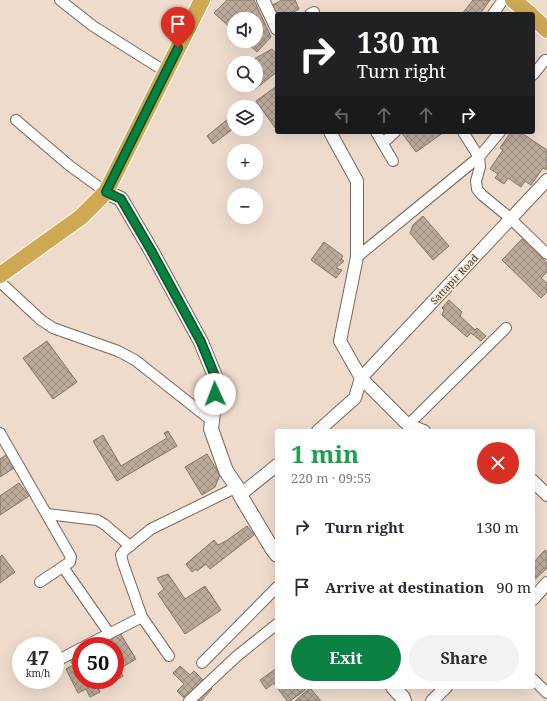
<!DOCTYPE html>
<meta charset="utf-8">
<style>
body{margin:0;font-family:"Noto Serif",serif;background:#f2f2f3;color:#2b2b33;height:100vh;display:flex;flex-direction:column;font-size:15px;white-space:nowrap}
*{box-sizing:border-box;margin:0}
p{font-size:13px;color:#7c7c81}
.icon{flex:none;width:22px;height:22px;fill:none;stroke:currentColor;stroke-width:2;stroke-linecap:round;stroke-linejoin:round}
.map{position:relative;flex:1;overflow:hidden}
.drawer{position:absolute;left:275px;top:429px;width:260px;height:260px;display:flex;flex-direction:column;background:#fff;border-radius:4px;box-shadow:0 4px 16px #0002}
.drawer>*{flex:none}
.guide{position:absolute;left:275px;top:12px;width:260px;height:122px;border-radius:4px;box-shadow:0 4px 16px #0002;background:#202124;color:#fff;overflow:hidden}
.fabs{position:absolute;left:227px;top:12px;display:grid;gap:8px}
.fabs a{display:grid;place-items:center;width:36px;height:36px;border-radius:50%;background:#fff;box-shadow:0 4px 16px #0002;font-size:20px}
.speed{position:absolute;left:12px;top:637px;display:flex;gap:8px;font-size:20px;font-weight:700;text-align:center}
.speed>*{display:grid;place-content:center;width:52px;height:52px;border-radius:50%;background:#fff;box-shadow:0 4px 16px #0002;line-height:1}
.speed small{font-size:10px;font-weight:400}
.speed .limit{border:6px solid #d22;background:#fff;color:#111}
.pin{position:absolute;display:grid;place-items:center;width:34px;height:34px;color:#fff;margin:-41px -17px;border-radius:50% 50% 50% 0;rotate:-45deg;box-shadow:0 0 4px #0007}
.pin .icon{rotate:45deg}
.me{position:absolute;width:44px;margin:-22px;rotate:358deg;stroke-linejoin:round;filter:drop-shadow(0 0 3px #0008)}
.turn{display:flex;align-items:center;gap:14px;height:84px;padding:0 16px;font-size:18px}
.turn .icon{width:52px;height:52px;stroke-width:2.5}
.turn b{display:block;font-size:28px;line-height:34px}
.lanes{display:flex;align-items:center;height:38px;padding:0 16px;background:#0003;justify-content:center;gap:20px;direction:ltr}
.lanes .off{opacity:.35}
.round{display:grid;place-items:center;flex:none;width:42px;height:42px;border-radius:21px;background:#f2f2f3}
.summary{display:flex;align-items:center;justify-content:space-between;height:68px;padding:0 16px}
h1{font-size:24px;font-weight:700;line-height:30px;color:#1e9e55}
.button{display:flex;gap:8px;margin-top:auto;padding:8px 16px}
.button a{flex:1;height:46px;border-radius:24px;background:#0b8043;color:#fff;font-size:16px;font-weight:700;line-height:46px;text-align:center}
.button a+a{background:#f2f2f3;color:#2b2b33}
ul{padding:0;list-style:none}
li{display:flex;align-items:center;gap:12px;height:60px;padding:0 16px}
li div{flex:1}
li b{display:block;font-size:15px}
li em{font-style:normal}
.map>svg:first-child{display:block}
</style>
<div class="map">
<svg width="547" height="701" viewBox="0 0 547 701">
<defs>
<pattern id="building-cross-hatch" width="8" height="8" patternUnits="userSpaceOnUse"><rect width="8" height="8" fill="#bcab9b"/><path d="M0 0l8 8M0 8l8-8" fill="none" stroke="#9a8c7f"/></pattern>
</defs>
<rect width="100%" height="100%" fill="#eedbcc"/>
<g fill="url(#building-cross-hatch)" stroke="#847465">
<path d="M227,0h27l17,37 -14,15 -12,-11h11v-22h-22v12l-20,-18z"/>
<path d="M282,0h13l4,9 -9,5h-13v7l-8,-14z"/>
<path d="M473,0h17l-10,14h-18z"/>
<path d="M272,49l5,6v17l-22,17 -3,-4h4v-22h-9z"/>
<path d="M277,86v43h-1l-20,-28z"/>
<path d="M234,114v14l-21,16 -6,-8z"/>
<path d="M401,132h43l-28,20z"/>
<path d="M511,132h9l27,18v20l-4,-2 -12,17 -6,-4 -4,6 -13,-9 -4,6 -9,-6 3,-4 -8,-5 13,-19 -3,-2z"/>
<path d="M423,216l26,30 -16,14 -23,-27 3,-8z"/>
<path d="M522,239l25,24v9l-6,6 6,5v9l-6,6 -39,-38z"/>
<path d="M324,242l19,14 -2,3 3,2 -8,7 6,2 -6,8 -25,-18z"/>
<path d="M449,300l13,12 -2,4 15,14 2,-2 9,8 -5,5 -10,-8 -4,4 -25,-22 2,-5 -2,-2z"/>
<path d="M47,341l30,41 -24,17 -30,-41z"/>
<path d="M168,431l9,15 -60,35 -24,-40 10,-6 18,31 46,-28 -3,-5z"/>
<path d="M9,453l8,13 -17,11v-18z"/>
<path d="M207,454l13,21 -5,12 -13,8 -17,-28z"/>
<path d="M19,483l10,13 -29,19v-19z"/>
<path d="M247,526l7,9 -44,34 -4,-5 -9,7 -1,-2 -4,3 -6,-8 28,-24 4,5 8,-4z"/>
<path d="M545,550l2,2v16l-14,13v-18z"/>
<path d="M2,555l13,17 -15,11v-26z"/>
<path d="M168,574l17,25 20,-13 16,24 -36,24 -27,-40 6,-5 -7,-11z"/>
<path d="M120,633l16,26 -17,10 4,7 -5,3 -3,-4v-29h-17z"/>
<path d="M81,655v25h13l6,12 -10,5 -4,-8 -8,4 -12,-24 7,-4 -3,-5z"/>
<path d="M180,666l10,9 4,-4 18,18 -11,12h-6l-7,-7 -4,4 -7,-7 7,-7 -11,-11z"/>
<path d="M277,668v19h32l-19,14h-3l-13,-18 -8,6 -6,-9z"/>
<path d="M310,688l11,13h-26z"/>
</g>
<g fill="none" stroke-linecap="round" stroke-linejoin="round">
<defs>
<g id="minor">
<path d="M60,0l33,26 73,46"/>
<path d="M310,14l4,-2"/>
<path d="M493,14l10,-14"/>
<path d="M533,75l12,-15h2"/>
<path d="M16,120l54,46 36,26"/>
<path d="M376,132l17,29"/>
<path d="M463,132l16,25 1,10 -4,14 1,8 5,6 28,23 37,36"/>
<path d="M383,143l12,-11"/>
<path d="M357,257l122,-100 21,-25"/>
<path d="M0,282l41,38 12,8 65,23 17,9 77,61"/>
<path d="M408,425l98,-97"/>
<path d="M0,433l71,124 -1,5 -30,20"/>
<path d="M47,514l50,6 7,4 26,22"/>
<path d="M63,567l46,66"/>
<path d="M85,646l57,-29"/>
<path d="M169,656l-27,-39 -19,-54 -2,-8 3,-4 6,-5 21,-17 86,-42"/>
<path d="M59,660l22,-12"/>
<path d="M202,663l75,-76"/>
<path d="M533,679l14,14"/>
<path d="M189,701l48,-45 40,-32"/>
</g>
<g id="tertiary">
<path d="M263,0l14,29"/>
<path d="M330,132l27,49v76l-17,84 21,37 47,47 16,6"/>
<path d="M318,431l37,-33 6,-20 186,-198"/>
<path d="M533,481l14,14"/>
<path d="M240,495l37,-30"/>
<path d="M533,599l14,-16"/>
<path d="M432,701l14,-14"/>
</g>
<g id="secondary">
<path d="M106,192l15,7 31,53 49,90 16,39 -6,48 15,42 11,16 3,8 33,55 4,5"/>
<path d="M393,687l10,11 1,3"/>
</g>
<g id="trunk">
<path d="M513,0l17,14"/>
<path d="M533,17l14,13"/>
<path d="M0,275l81,-58 25,-25 96,-192"/>
</g>
</defs>
<use href="#minor" stroke="#78685a" stroke-width="12"/>
<use href="#tertiary" stroke="#78685a" stroke-width="14"/>
<use href="#secondary" stroke="#78685a" stroke-width="16"/>
<use href="#trunk" stroke="#fff" stroke-width="18"/>
<use href="#minor" stroke="#fff" stroke-width="10"/>
<use href="#tertiary" stroke="#fff" stroke-width="12"/>
<use href="#secondary" stroke="#fff" stroke-width="14"/>
<use href="#trunk" stroke="#cea853" stroke-width="16"/>
</g>
<g fill="none" stroke-linecap="round" stroke-linejoin="round">
<defs>
<path id="route" d="M178,48l-72,144 15,7 31,53 49,90 16,39 -2,13"/>
</defs>
<use href="#route" stroke="#07532c" stroke-width="10"/>
<use href="#route" stroke="#0b8043" stroke-width="7"/>
</g>
<g text-anchor="middle" dominant-baseline="central" stroke-width="3" stroke-linejoin="round" paint-order="stroke">
<g font-size="10" fill="#3f3731" stroke="#fce8d9">
<text transform="translate(454 279) rotate(-47)">Sattapir Road</text>
</g>
</g>
</svg>
<div class="fabs">
<a><svg class="icon" aria-label="sound" viewBox="0 0 24 24"><path d="M4 9h4l5-4v14l-5-4H4zM17 9q2 3 0 6"/></svg></a>
<a><svg class="icon" aria-label="search" viewBox="0 0 24 24"><circle cx="10" cy="10" r="6"/><path d="M15 15l6 6"/></svg></a>
<a><svg class="icon" aria-label="layers" viewBox="0 0 24 24"><path d="M12 4l9 5-9 5-9-5zM3 14l9 5 9-5"/></svg></a>
<a>+</a>
<a>−</a>
</div>
<div class="speed"><div>47<small>km/h</small></div><div class="limit">50</div></div>
<div class="pin" style="left:178px;top:48px;background:#d93025"><svg class="icon" aria-label="arrive" viewBox="0 0 24 24"><path d="M6 21V4h12l-3 4 3 4H6"/></svg></div>
<svg class="me" style="left:215px;top:394px" viewBox="-20 -20 40 40"><circle r="19" fill="#fff"/><path d="M0-13L10 11 0 6-10 11z" fill="#0b8043"/></svg>
<div class="guide">
<div class="turn"><svg class="icon" aria-label="right" viewBox="0 0 24 24"><path d="M7 20v-9h11M14 6l5 5-5 5"/></svg><div><b>130 m</b>Turn right</div></div>
<div class="lanes"><svg class="icon off" aria-label="left" viewBox="0 0 24 24"><path d="M17 20v-9H6M10 6l-5 5 5 5"/></svg><svg class="icon off" aria-label="ahead" viewBox="0 0 24 24"><path d="M12 20V5M6 11l6-6 6 6"/></svg><svg class="icon off" aria-label="ahead" viewBox="0 0 24 24"><path d="M12 20V5M6 11l6-6 6 6"/></svg><svg class="icon" aria-label="right" viewBox="0 0 24 24"><path d="M7 20v-9h11M14 6l5 5-5 5"/></svg></div>
</div>
<section class="drawer">
<div class="summary"><div><h1>1 min</h1><p>220 m · 09:55</p></div><a class="round" style="background:#d93025;color:#fff"><svg class="icon" aria-label="close" viewBox="0 0 24 24"><path d="M6 6l12 12M18 6L6 18"/></svg></a></div>
<ul>
<li><svg class="icon" aria-label="right" viewBox="0 0 24 24"><path d="M7 20v-9h11M14 6l5 5-5 5"/></svg><div><b>Turn right</b></div><em>130 m</em></li>
<li><svg class="icon" aria-label="arrive" viewBox="0 0 24 24"><path d="M6 21V4h12l-3 4 3 4H6"/></svg><div><b>Arrive at destination</b></div><em>90 m</em></li>
</ul>
<div class="button"><a>Exit</a><a>Share</a></div>
</section>
</div>
